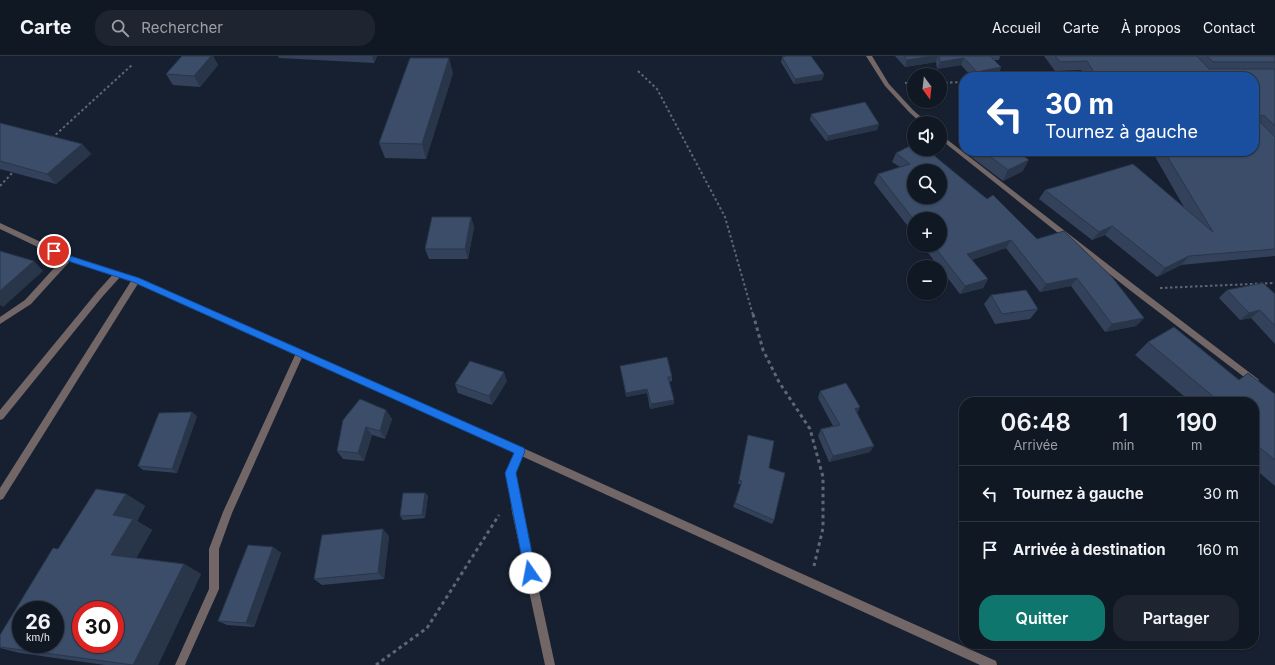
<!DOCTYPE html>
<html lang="fr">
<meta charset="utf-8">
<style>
body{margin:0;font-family:Inter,sans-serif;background:#1e2531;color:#f1f3f6;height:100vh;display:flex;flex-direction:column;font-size:15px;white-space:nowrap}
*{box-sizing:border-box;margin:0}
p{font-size:13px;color:#9ca0a6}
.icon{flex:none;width:22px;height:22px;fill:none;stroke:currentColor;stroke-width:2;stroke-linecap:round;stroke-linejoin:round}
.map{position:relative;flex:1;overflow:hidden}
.panel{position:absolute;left:959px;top:341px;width:300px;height:252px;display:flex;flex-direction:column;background:#101824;border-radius:16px;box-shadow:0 1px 3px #0004,0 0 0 1px #303741}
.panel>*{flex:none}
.top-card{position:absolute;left:959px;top:16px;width:300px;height:84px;border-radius:16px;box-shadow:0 1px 3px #0004,0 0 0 1px #303741;background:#1a4fa0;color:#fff;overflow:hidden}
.needle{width:26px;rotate:165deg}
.controls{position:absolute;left:907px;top:12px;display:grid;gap:8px}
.controls a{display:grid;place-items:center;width:40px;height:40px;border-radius:50%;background:#101824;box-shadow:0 1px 3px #0004,0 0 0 1px #303741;font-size:20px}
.speed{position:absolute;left:12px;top:545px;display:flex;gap:8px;font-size:20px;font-weight:700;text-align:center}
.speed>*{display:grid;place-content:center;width:52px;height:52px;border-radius:50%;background:#101824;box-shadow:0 1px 3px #0004,0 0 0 1px #303741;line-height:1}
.speed small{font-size:10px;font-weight:400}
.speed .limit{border:6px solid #d22;background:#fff;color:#111}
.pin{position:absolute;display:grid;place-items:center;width:34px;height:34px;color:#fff;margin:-17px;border:2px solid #fff;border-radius:50%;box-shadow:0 1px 4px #0007}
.me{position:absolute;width:44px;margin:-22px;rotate:348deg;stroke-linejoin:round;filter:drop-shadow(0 0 3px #0008)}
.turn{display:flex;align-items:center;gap:14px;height:84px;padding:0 20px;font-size:18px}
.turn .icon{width:52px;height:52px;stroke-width:2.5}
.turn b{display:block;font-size:28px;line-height:34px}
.eta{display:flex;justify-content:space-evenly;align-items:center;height:68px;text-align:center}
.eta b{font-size:24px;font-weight:600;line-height:28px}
.action{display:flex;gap:8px;margin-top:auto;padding:8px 20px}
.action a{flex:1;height:46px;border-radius:16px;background:#0f766e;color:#fff;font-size:16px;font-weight:600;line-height:46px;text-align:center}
.action a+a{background:#1e2531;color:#f1f3f6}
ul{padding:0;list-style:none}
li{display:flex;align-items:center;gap:12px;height:56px;padding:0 20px;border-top:1px solid #303741}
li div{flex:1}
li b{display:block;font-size:15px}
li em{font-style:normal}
header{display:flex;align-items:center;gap:24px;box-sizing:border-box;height:56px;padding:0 20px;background:#101824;border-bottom:1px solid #303741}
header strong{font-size:19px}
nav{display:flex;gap:22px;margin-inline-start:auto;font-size:14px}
.search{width:280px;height:36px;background:#1e2531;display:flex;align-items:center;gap:10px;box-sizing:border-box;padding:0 14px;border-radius:16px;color:#9ca0a6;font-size:15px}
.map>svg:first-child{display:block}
</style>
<header>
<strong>Carte</strong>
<div class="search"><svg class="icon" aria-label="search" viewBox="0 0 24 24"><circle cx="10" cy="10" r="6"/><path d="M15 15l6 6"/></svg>Rechercher</div>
<nav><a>Accueil</a><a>Carte</a><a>À propos</a><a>Contact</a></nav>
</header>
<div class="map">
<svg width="1275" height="609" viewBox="0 0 1275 609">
<rect width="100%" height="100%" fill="#162030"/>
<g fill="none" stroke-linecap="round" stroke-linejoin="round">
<g stroke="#5d6774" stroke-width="2" stroke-dasharray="2.5 2.5" stroke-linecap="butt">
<path d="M638,15l19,18 68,128 28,98"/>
<path d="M905,27l9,-1"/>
<path d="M940,27l24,-1"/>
<path d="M52,82l81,-74"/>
<path d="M0,130l15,-16"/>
<path d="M1160,232l115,-5"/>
</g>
<g stroke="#5d6774" stroke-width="3" stroke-dasharray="3.5 3.5" stroke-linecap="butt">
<path d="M753,258l10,36 16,32 31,47 13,48v51l-9,38"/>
<path d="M376,609l51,-37 72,-113"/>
</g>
<g fill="#726666" fill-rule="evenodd">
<path d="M68,199l3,1 1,2 -1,2 -40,44 -31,20v-7l25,-17 40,-44z"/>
<path d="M118,215l4,3 -1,2 -18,20 -100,123 -3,1v-10l97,-118 18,-20z"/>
<path d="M300,294l3,1 1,2 -72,160 -13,36v40l-34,76h-10l34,-76v-40l14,-37 73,-159 1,-2z"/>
</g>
<g fill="#726666" fill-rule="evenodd">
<path d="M866,0h6l17,28 24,26 15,13h-7l-12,-11 -24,-26z"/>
<path d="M940,78l197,153 121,92 1,2 -1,2 -3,1 -3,-1 -121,-92 -191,-152z"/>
<path d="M136,221l3,1 1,2 -1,2 -136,217 -3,1v-12l133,-210z"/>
<path d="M520,391l3,1 1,3 -9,22 7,39 33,153h-10l-33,-153 -5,-39 10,-25z"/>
</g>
<path fill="#726666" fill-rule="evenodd" d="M0,167l71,33 68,22 384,170 473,213 1,4h-17l-463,-211 -384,-172 -68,-22 -65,-31z"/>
</g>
<g fill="#33425a">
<path d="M182,0h31l5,9 -18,22 -27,-2 -7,-11z"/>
<path d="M278,0h99l-3,7 -95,-5z"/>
<path d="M895,0h105l-1,4h-5l7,7 -3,8 -14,2h-12l-11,-12 -24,4 -1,-7 -31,5z"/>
<path d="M1044,0h231v200l-94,9 -24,12 -52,-42 -13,5 -53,-41 6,-9 140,19 -32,-56 1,-2h100v-74h-168l-5,-7 -26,1z"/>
<path d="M782,1l42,17 -2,6 -28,4 -13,-22z"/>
<path d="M453,17l-27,86 -41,-1 -6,-15z"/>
<path d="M811,58l68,10 -2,6 -51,11 -16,-21z"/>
<path d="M0,67l82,21 9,10 -35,30 -56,-15z"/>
<path d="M973,95h44l6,20 -20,10 -33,-25z"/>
<path d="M896,97l91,46 50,40 107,79 -8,8 -31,6 -34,-46 -31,6 -34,-44 -34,12 16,19 -5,9 -23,6 -20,-26v-1h-1l-17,-22h18l-26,-26v15l-40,-51 4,-9 22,-7 -8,-5z"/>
<path d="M471,161l3,10 -6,32h-39l-4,-10z"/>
<path d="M1227,234l48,4v50l-24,-26 -11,2 -21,-22z"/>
<path d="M991,239l47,14 -8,10 -35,5 -11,-20z"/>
<path d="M1148,286l127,52v92l-21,-18v-66h-63l-56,-47z"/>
<path d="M620,310l52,11v4l-3,1 5,18v4l-24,5 -3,-16 -21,4 -5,-26z"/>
<path d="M507,325l-15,24 -34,-12 -3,-9z"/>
<path d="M820,335l37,22 13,39 -41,10 -11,-26 3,-7 12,-3 -15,-28z"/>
<path d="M386,354l6,9 -7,20 -13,-4 -8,26 -21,-2 -6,-8z"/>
<path d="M197,360l-20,57 -34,-3 -5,-4z"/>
<path d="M748,379l21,33 5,52 -2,4 -39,-17 8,-23h-3z"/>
<path d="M425,437l3,3 -3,22 -22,2 -3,-4z"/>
<path d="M126,438l19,12 -8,15 15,9 -16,28 48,6 17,10 -43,91h-53l-85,-12 -20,-5v-13l58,-86z"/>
<path d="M389,480l-5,43 -62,6 -8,-6z"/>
<path d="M273,491l8,6 -27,74 -27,-2 -9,-4z"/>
</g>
<g fill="#29364a">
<path d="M211,0h2l5,9 -18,22 -6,-11z"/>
<path d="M372,0h5l-3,7z"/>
<path d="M933,0h5l-2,6 -31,5 2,-7z"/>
<path d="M449,2l4,15 -27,86 -4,-15z"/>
<path d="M964,2l-3,7 -24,4 3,-7z"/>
<path d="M1001,11l-3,8 -14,2h-9l2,-5z"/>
<path d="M824,18l-2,6 -28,4 1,-5z"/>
<path d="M879,68l-2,6 -51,11 2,-5z"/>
<path d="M82,88l9,10 -35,30 -9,-10z"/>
<path d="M1029,104l-6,11 -20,10 5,-11z"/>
<path d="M471,161l3,10 -6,32 -3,-10z"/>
<path d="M1112,170l-7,9 -13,5 7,-8z"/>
<path d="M1011,184l-5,8 -43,15 4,-9z"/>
<path d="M1189,200l-8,9 -24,12 8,-9z"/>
<path d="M34,205l9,10 -40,36 -3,-2v-14z"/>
<path d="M1077,222l-6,8 -31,6 6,-8z"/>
<path d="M988,223l-5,9 -23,6 5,-8z"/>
<path d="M1260,254l-9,8 -11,2 9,-7z"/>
<path d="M1144,262l-8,8 -31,6 7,-8z"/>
<path d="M504,316l3,9 -15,24 -3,-9z"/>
<path d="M647,333v4l-21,4v-4z"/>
<path d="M674,344v4l-24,5 1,-5z"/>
<path d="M860,351l-3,7 -2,-5z"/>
<path d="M386,354l6,9 -7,20 -5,-8z"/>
<path d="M192,356l5,4 -20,57 -5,-4z"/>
<path d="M366,371l6,8 -8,26 -6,-8z"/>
<path d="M874,390l-4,6 -41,10 4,-6z"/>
<path d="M425,437l3,3 -3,22 -3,-3z"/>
<path d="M126,438l19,12 -8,15 15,9 -20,36 -21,-11 2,-40z"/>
<path d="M383,473l6,7 -5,43 -6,-6z"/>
<path d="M273,491l8,6 -27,74 -8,-4z"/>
<path d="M184,508l17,10 -43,91h-25z"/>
</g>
<g fill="#3b4d69" stroke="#29364a" fill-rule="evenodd">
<path d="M182,0h29l-17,20 -28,-2z"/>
<path d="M786,0h25l13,18 -29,5 -13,-22z"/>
<path d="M904,0h29l-26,4z"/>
<path d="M939,0h51l11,11 -24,5 -13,-14 -24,4z"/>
<path d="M1055,0h142l12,13h66v57l-10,-10 -4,-1v8l14,14v112l-86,7 -24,12 -53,-42 -13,6 -54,-42 88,-26 80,68 -49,-81h90v-74h-157l-10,-16 -27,1z"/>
<path d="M1207,0h68v6h-62z"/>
<path d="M410,2h39l-27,86 -43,-1z"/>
<path d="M865,46l14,22 -51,12 -17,-22z"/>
<path d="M0,67l82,21 -35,30 -47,-13z"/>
<path d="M914,88v5h12l61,50 6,-4 44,44 27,-8 48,46 32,41 -32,6 -35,-46 -31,6 -35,-44 -44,14 21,25 -23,7 -32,-41h7v-26h-26v1l-36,-46 32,-10 -14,-11zM914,115h26v26h-26z"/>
<path d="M983,95h34l12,9 -21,10z"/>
<path d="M432,161h39l-6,32h-40z"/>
<path d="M0,195l34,10 -34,30z"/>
<path d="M1263,227l12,11v32l-15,-16 -11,3 -22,-23z"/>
<path d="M1026,234l12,19 -36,5 -11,-19z"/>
<path d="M1174,271l65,53 9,-7 27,21v66l-21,-17v-41h-46l7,-4 -67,-56z"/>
<path d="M667,301l5,20h-4l6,23 -23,4 -4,-15 -21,4 -6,-27z"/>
<path d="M470,305l34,11 -15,24 -34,-12z"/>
<path d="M846,327l14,24 -5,2 19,37 -41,10 -12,-27 19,-4 -20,-34z"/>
<path d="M360,343l26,11 -6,21 -14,-4 -8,26 -21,-2 6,-31z"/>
<path d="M192,356l-20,57 -34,-3 21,-53z"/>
<path d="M748,379l26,6 -5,27 16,5 -11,47 -39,-17 7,-22 -3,-1z"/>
<path d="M96,433l30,5 -13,21 20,4 -22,36 73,9 -51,101 -133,-18v-12l53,-87 5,1zM21,554h34v34h-34zM81,554h34v34h-34z"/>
<path d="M403,437h22l-3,22 -22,1z"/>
<path d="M383,473l-5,44 -64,6 8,-44z"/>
<path d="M248,489l25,2 -27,76 -28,-2z"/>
</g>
<path fill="#1a73e8" stroke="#114b97" d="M54,192l16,8 69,22 385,170 1,3 -9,22 20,100 -2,4 -4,1 -4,-1 -1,-4 -20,-100 9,-20 -381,-171 -68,-22 -14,-7 -1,-2z"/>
</svg>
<div class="controls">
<a><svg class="needle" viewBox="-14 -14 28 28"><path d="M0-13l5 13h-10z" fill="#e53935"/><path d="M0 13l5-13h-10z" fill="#9ca0a6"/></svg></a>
<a><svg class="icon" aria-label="sound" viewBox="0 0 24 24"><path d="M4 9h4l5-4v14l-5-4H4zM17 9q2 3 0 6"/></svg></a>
<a><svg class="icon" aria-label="search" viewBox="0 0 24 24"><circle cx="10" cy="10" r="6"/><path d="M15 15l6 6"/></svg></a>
<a>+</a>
<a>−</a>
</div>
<div class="speed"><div>26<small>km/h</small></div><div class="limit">30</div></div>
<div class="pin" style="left:54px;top:195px;background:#d93025"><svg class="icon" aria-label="arrive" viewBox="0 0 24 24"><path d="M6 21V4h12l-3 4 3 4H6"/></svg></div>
<svg class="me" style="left:530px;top:517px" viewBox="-20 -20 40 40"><circle r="19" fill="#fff"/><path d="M0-13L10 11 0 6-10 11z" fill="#1a73e8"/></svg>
<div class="top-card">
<div class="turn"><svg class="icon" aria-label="left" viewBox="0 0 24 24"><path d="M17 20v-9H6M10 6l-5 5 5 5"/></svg><div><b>30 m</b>Tournez à gauche</div></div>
</div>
<section class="panel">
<div class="eta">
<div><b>06:48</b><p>Arrivée</p></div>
<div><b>1</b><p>min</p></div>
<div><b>190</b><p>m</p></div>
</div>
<ul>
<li><svg class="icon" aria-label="left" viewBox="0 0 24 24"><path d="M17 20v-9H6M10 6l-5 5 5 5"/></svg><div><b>Tournez à gauche</b></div><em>30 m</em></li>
<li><svg class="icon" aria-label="arrive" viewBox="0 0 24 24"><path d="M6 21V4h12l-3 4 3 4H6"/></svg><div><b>Arrivée à destination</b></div><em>160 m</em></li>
</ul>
<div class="action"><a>Quitter</a><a>Partager</a></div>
</section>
</div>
